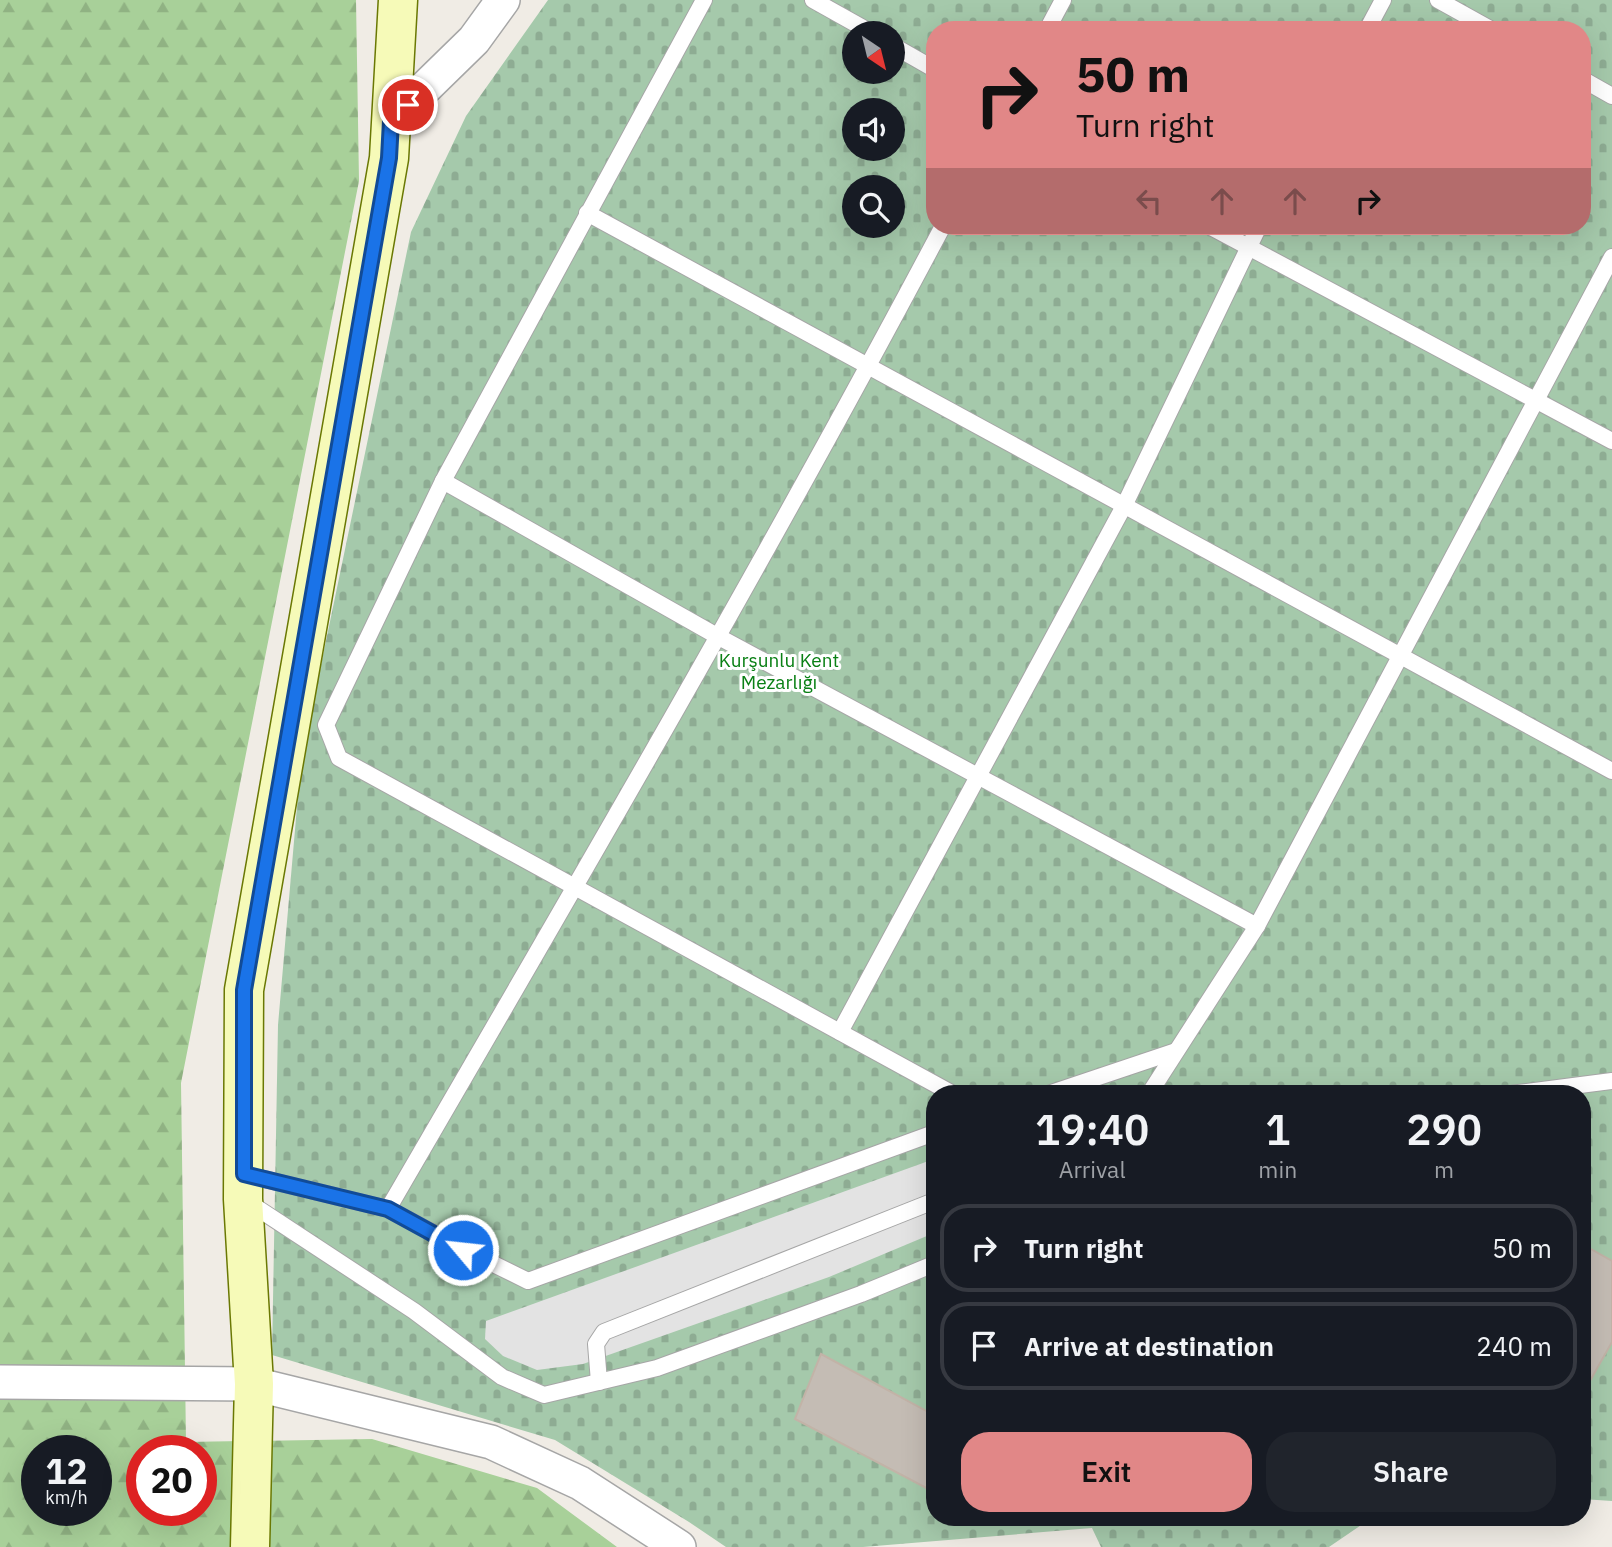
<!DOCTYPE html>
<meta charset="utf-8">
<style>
body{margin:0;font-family:"IBM Plex Sans",sans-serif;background:#20242c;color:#f1f3f6;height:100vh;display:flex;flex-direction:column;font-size:26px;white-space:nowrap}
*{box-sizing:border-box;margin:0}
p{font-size:23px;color:#9ea1a6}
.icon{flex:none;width:38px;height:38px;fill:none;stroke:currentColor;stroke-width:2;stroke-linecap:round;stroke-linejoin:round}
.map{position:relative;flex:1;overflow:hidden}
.side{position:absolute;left:926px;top:1085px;width:665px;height:441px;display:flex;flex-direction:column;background:#171b24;border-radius:28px;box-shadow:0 7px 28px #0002}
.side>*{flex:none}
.guide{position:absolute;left:926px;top:21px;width:665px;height:214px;border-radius:28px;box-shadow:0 7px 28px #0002;background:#e18787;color:#111;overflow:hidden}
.needle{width:46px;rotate:145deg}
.controls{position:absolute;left:842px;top:21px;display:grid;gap:14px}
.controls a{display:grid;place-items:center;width:63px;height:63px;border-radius:50%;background:#171b24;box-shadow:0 7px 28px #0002;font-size:35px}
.speed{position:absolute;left:21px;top:1435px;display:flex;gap:14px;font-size:35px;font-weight:700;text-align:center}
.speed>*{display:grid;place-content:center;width:91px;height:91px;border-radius:50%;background:#171b24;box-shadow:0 7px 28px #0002;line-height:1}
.speed small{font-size:18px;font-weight:400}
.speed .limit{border:10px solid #d22;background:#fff;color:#111}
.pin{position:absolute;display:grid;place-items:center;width:60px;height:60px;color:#fff;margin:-30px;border:4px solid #fff;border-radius:50%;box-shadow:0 2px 7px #0007}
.me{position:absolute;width:77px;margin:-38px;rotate:298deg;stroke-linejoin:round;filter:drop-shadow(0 0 5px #0008)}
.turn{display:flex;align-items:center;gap:24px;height:147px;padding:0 35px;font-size:32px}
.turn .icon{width:91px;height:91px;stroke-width:2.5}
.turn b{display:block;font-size:49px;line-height:60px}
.lanes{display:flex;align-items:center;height:66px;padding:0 35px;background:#0003;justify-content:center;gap:35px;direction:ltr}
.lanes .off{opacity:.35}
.eta{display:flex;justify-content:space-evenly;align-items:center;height:119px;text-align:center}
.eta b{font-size:42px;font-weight:600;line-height:49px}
.button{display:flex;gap:14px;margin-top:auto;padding:14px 35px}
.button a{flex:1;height:80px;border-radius:28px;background:#e18787;color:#111;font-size:28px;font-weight:600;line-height:80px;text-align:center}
.button a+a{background:#20242c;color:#f1f3f6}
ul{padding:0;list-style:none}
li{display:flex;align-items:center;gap:21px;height:88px;margin:0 14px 10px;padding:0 21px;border:4px solid #363941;border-radius:28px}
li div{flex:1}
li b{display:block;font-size:26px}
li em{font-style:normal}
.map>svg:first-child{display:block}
</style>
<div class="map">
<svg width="1612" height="1547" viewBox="0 0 1612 1547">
<defs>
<pattern id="forest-firs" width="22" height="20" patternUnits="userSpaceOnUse" patternTransform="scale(1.75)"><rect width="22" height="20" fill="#a8d099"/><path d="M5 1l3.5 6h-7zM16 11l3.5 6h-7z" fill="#90b283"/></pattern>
<pattern id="cemetery-stones" width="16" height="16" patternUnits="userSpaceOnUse" patternTransform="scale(1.75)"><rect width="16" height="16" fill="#a5c9ab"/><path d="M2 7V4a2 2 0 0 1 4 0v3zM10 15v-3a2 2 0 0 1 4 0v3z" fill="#8eac93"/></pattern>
</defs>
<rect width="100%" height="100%" fill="#f0ece5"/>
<path fill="url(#forest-firs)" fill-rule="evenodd" d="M0,0h356l3,181 -178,902 5,359 186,-3 165,49 80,59h-617zM37,1451h59v59h-59zM142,1451h59v59h-59z"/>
<path fill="url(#cemetery-stones)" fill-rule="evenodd" d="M548,0h1064v1501l-30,-2v-405h-648v423h439l-44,30h-228l-9,-19 -229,19h-137l-37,-25 -134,-82 -283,-85 6,-330 23,-264 110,-529 55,-116zM934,30h648v196h-648zM854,33h38v39h-38zM854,110h38v39h-38zM854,187h38v39h-38z"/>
<path fill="#e3e3e3" d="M934,1159v74l-105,44 -246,87 -46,6 -34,-14 -18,-17 1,-18z"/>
<g fill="#c4bcb4" stroke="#c2b3a7" stroke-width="2">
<path d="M1582,1244l30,17v81l-30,53z"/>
<path d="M821,1354l113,61v77l-139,-73z"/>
</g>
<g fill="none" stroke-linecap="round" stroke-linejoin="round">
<defs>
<g id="lane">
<path d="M704,0l-261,481 -117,244 13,33 614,336"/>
<path d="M813,0l59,33"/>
<path d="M1438,0l54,30"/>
<path d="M1047,30l16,-30"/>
<path d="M1367,30l16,-30"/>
<path d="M892,45l42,24"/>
<path d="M1582,79l30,17"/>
<path d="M587,213l1025,558"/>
<path d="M1209,226l403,215"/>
<path d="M443,481l274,155 540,290"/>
<path d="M840,1032l284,-526 135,-280"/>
<path d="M1048,1094l128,-43"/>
<path d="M1149,1094l108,-168 355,-669"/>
<path d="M1510,1094l102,-13"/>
<path d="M244,1174l144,35 75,40 65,32 406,-148"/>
<path d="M248,1202l166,109 88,66 42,18 113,-27 204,-74 73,-30"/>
<path d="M388,1209c189,-325 379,-651 555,-983"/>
<path d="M599,1382l-3,-38 8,-12 330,-131"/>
</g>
<g id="street">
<path d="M391,121l83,-81 29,-40"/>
<path d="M0,1382l254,2 237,58 89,41 99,64"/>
</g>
<path id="secondary" d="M250,1547l4,-163 -11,-185 1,-209 145,-832 9,-158"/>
</defs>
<use href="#lane" stroke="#a6a6a6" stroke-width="18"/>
<use href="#street" stroke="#a6a6a6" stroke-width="36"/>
<use href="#secondary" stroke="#6a7803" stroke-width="41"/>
<use href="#lane" stroke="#fff" stroke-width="16"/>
<use href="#street" stroke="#fff" stroke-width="33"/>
<use href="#secondary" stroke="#f6fab8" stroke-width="38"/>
</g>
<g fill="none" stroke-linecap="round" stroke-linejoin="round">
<defs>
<path id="route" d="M408,105l-17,16 -2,37 -145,832v184l144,35 75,41"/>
</defs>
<use href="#route" stroke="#114b97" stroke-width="18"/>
<use href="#route" stroke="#1a73e8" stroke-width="12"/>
</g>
<g text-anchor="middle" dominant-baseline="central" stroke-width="6" stroke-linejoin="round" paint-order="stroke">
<g font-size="19" fill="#0a8015" stroke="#fff">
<text x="779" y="660">Kurşunlu Kent<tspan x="779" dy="22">Mezarlığı</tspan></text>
</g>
</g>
</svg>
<div class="controls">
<a><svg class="needle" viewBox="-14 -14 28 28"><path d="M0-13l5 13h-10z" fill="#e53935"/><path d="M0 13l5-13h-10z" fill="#9ea1a6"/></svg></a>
<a><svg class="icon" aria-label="sound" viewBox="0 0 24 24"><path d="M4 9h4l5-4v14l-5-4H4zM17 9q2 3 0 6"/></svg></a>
<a><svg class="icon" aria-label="search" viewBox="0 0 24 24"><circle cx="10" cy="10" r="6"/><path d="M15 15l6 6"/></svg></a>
</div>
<div class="speed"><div>12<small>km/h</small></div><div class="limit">20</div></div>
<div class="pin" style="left:408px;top:105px;background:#d93025"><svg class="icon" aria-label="arrive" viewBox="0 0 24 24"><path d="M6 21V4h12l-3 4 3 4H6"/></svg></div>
<svg class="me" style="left:463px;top:1250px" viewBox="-20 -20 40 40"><circle r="17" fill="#1a73e8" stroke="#fff" stroke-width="3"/><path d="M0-11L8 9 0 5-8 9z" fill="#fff"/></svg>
<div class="guide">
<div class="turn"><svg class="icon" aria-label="right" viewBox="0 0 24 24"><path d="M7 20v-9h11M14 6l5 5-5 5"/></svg><div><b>50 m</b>Turn right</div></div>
<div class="lanes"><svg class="icon off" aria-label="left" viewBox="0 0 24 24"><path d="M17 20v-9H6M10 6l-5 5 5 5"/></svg><svg class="icon off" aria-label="ahead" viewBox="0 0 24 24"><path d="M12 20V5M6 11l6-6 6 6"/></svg><svg class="icon off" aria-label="ahead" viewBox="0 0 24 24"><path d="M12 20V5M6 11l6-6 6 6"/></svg><svg class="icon" aria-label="right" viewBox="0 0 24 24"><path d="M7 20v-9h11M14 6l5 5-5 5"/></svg></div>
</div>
<section class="side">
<div class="eta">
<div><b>19:40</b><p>Arrival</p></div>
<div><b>1</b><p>min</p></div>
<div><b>290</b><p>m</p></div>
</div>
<ul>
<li><svg class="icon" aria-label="right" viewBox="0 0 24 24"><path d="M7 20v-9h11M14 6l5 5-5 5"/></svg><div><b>Turn right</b></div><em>50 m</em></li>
<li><svg class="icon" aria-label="arrive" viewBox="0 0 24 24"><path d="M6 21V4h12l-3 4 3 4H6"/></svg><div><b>Arrive at destination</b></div><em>240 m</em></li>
</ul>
<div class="button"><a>Exit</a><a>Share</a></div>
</section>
</div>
